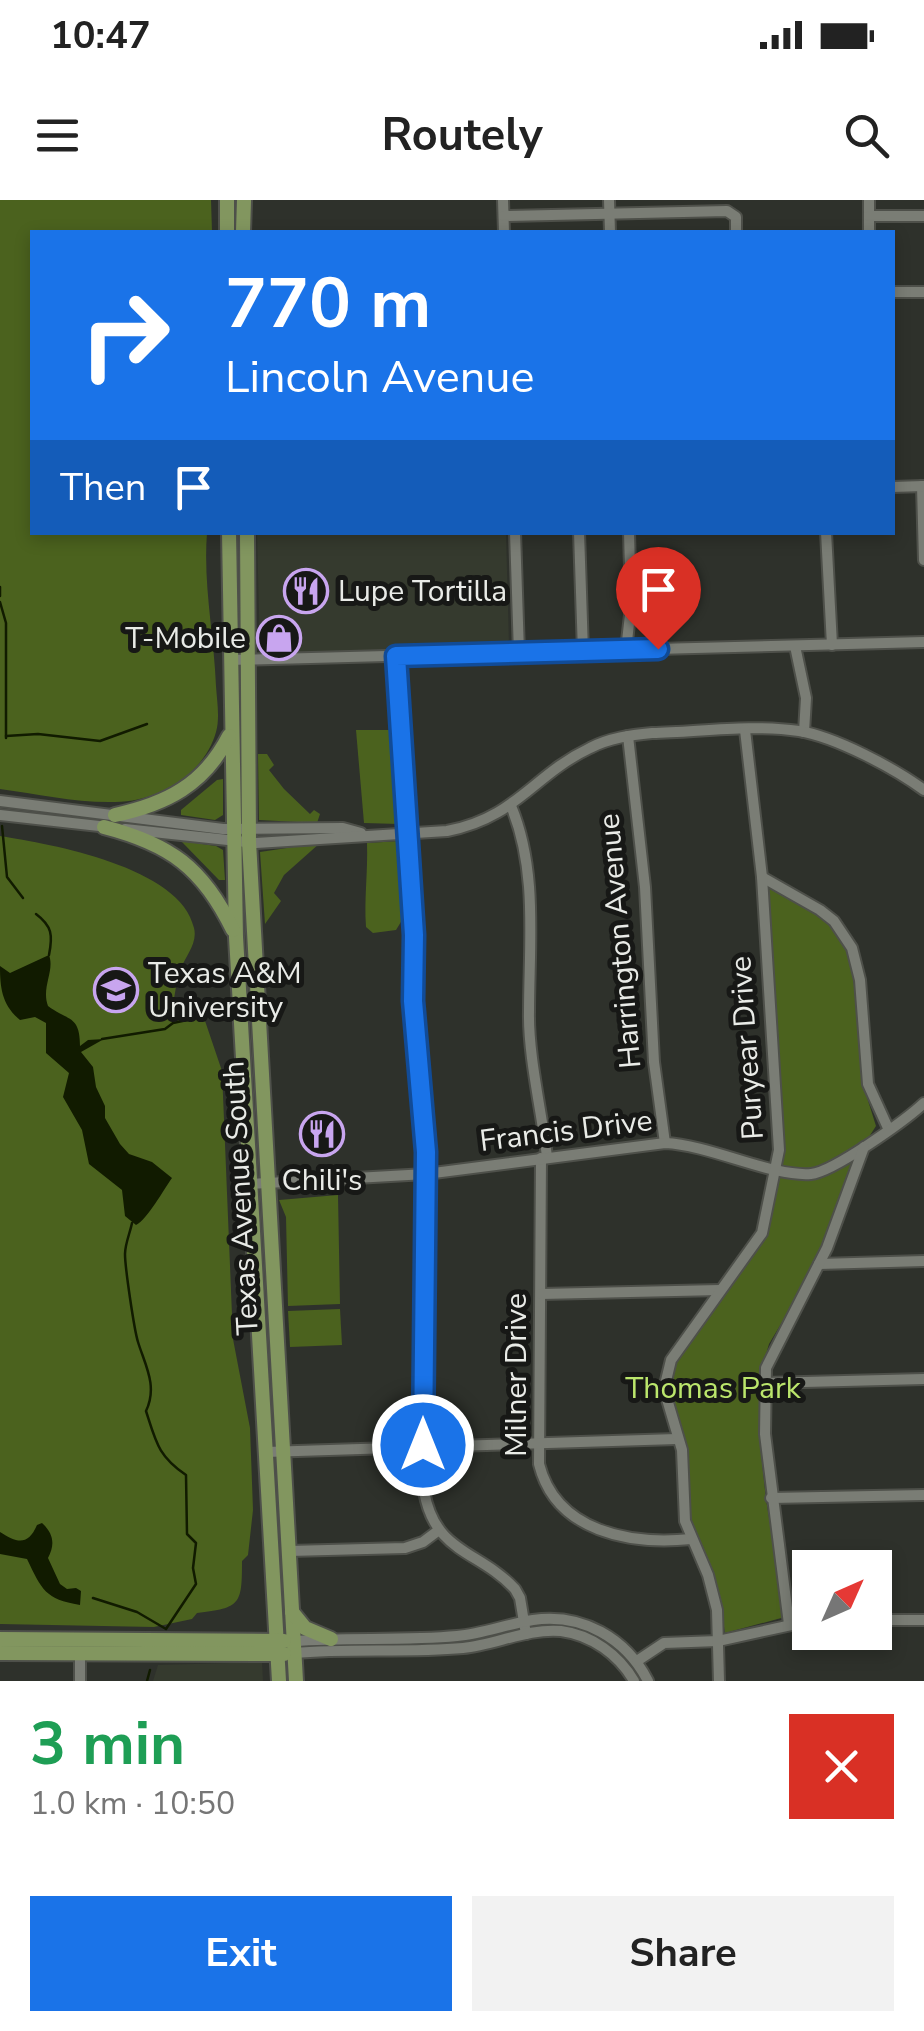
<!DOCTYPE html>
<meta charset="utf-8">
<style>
body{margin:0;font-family:"Nunito Sans",sans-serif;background:#f2f2f2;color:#222;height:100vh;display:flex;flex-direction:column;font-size:38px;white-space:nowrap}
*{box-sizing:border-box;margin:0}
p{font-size:32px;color:#767676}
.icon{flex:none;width:55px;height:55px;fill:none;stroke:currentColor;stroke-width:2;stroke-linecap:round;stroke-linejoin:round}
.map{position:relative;height:1481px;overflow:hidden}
.drawer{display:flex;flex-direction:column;background:#fff;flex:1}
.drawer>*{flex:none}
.top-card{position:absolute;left:30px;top:30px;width:865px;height:305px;border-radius:0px;box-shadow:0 5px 15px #0003;background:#1a73e8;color:#fff;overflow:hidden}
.needle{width:65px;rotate:45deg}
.fabs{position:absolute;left:792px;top:1350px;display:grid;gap:20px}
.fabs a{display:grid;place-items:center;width:100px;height:100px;border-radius:0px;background:#fff;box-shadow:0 5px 15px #0003;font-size:50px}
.pin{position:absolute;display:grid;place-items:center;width:85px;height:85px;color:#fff;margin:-102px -42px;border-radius:50% 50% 50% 0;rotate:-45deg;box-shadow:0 0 10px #0007}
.pin .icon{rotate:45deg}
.me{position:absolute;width:110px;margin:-55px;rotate:0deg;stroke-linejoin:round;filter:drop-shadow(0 0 8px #0008)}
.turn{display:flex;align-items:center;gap:35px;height:210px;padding:0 30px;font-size:45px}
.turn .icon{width:130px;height:130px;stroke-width:2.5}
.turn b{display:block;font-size:70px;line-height:85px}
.then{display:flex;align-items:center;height:95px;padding:0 30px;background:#0003;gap:20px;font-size:38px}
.round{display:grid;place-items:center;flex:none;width:105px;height:105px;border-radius:0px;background:#f2f2f2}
.headline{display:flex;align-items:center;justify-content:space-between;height:170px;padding:0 30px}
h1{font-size:60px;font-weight:700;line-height:75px;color:#1e9e55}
.cta{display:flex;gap:20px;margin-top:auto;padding:20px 30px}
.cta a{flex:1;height:115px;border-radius:0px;background:#1a73e8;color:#fff;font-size:40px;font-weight:700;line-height:115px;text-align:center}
.cta a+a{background:#f2f2f2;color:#222}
.status{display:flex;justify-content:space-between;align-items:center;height:70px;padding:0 50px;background:#fff;direction:ltr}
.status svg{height:28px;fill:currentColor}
header{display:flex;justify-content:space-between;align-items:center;height:130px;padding:0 30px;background:#fff;font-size:45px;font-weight:700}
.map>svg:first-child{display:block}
</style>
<div class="status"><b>10:47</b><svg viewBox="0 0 49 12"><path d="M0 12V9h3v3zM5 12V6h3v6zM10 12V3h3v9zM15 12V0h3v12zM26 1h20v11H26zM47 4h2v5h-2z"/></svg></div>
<header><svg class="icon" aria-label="menu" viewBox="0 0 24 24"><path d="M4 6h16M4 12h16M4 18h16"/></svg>Routely<svg class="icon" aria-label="search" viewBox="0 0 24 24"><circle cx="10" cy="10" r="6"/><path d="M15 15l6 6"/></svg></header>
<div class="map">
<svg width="924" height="1481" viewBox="0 0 924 1481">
<rect width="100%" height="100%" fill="#2e312b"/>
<g fill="#353a2e">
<path d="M257,333h249l3,113 -249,8z"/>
<path d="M262,1462l1,19h-110l5,-16z"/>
</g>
<g fill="#4b621e">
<path d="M0,0h211l1,32h-180v300l175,1c-4,51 7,101 9,153 1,15 4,32 0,46 -12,43 -59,70 -101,70 -39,1 -77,-8 -115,-13z"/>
<path d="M356,530h38l5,94 -35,-1z"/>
<path d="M258,554h9l7,11 -5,5 15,19 26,25 4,-4 6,4 -3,9 -58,-3z"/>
<path d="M223,579v36l-8,5 -34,-5v-5l36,-30z"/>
<path d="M0,636c51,8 181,31 194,92 4,16 -9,28 -14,43 -4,11 -5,25 -8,38l30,3 20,59 11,268 17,89 3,82 -5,45 -6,6c0,43 -1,47 -45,52l-5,6 -38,8 -154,-3z"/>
<path d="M181,641l35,5 7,4 2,30h-6z"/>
<path d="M399,641l8,71 -11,18 -23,3 -7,-6c-2,-28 2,-55 1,-84z"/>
<path d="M320,643l-36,32 -10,18 7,8 -16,23 -5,-72z"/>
<path d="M773,686l56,36 22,34 14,135 11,35 -20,31 -40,108 -47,79 -9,31 -1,60 7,64 19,118 -60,16 -5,-31 -32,-82 -6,-75 -16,-54 1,-24 96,-130 7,-18 13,-85 -17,-241z"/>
<path d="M338,995l2,109 -52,2 -2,-89 -7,-17z"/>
<path d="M340,1109l2,36 -52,2 -2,-36z"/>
</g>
<g fill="#111b00">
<path d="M49,755c6,16 -8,32 -1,51 20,15 32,9 32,40l8,-6 16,-1 -23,13 12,15 3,20 9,19v12l15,26 9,10 23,8 20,16c-8,11 -25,42 -36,47l-11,-9 -3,-26 -33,-26 -7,-34 -19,-33 6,-24 -23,-20v-30l-11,-6 -15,3c-18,-15 -20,-32 -20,-54l10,7z"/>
<path d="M42,1323c12,11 13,22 6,35l12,26 7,5 9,-1 5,3 -1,14c-35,-6 -38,-15 -53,-46l-27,-5v-22c17,11 28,14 37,-7z"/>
</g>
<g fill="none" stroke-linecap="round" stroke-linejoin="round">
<g stroke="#111b00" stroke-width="2.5">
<path d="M0,387v9"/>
<path d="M0,402l6,21v115"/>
<path d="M6,536l32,-2 62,7 47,-17"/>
<path d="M2,626l5,51 16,21"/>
<path d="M36,714c16,12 17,21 13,41"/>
<path d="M102,839l63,-10 8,-6 19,-4"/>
<path d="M93,1398l44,14 29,17 30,-45 -3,-16 3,-25 -9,-9 -1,-59c-28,-19 -30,-33 -40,-64 12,-25 -1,-46 -8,-69 -4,-13 -13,-75 -13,-88 0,-10 5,-21 7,-31"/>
<path d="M147,1481l3,-11"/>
</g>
<defs>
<g id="minor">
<path d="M503,0l1,32"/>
<path d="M609,0l1,32"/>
<path d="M869,0v32"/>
<path d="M504,16l223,-5 9,6v15"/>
<path d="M869,16h55"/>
<path d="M892,92h32"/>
<path d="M922,286l2,74"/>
<path d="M892,287l32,-1"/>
<path d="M515,332l4,121"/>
<path d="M579,332l4,120"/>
<path d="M826,332l6,113"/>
<path d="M795,446l11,52 -2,34"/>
<path d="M626,450l5,-44 -2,-74"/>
<path d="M395,456l19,279 -1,66 13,151 -2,339c11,63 55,59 91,98l5,9 6,36"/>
<path d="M230,460l694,-18"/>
<path d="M628,536l17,151 9,175 11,81"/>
<path d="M0,601l223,28 120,-1 18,5"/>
<path d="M511,606c27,64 18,138 18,206 -1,43 13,101 18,145"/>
<path d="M0,615l108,12"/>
<path d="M125,629l131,14 191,-12c69,-13 86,-56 143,-83 19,-10 41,-13 62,-15 47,-1 99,-9 147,-2 37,6 95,37 125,59"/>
<path d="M762,677l58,33 14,11 18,27 8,32 8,104 20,44"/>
<path d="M541,958l-2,306c17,68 91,81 152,75"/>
<path d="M250,984l176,-10 239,-31c46,2 106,34 146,31 22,-2 95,-54 113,-71"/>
<path d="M819,1064l105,-3"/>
<path d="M541,1094l179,-4"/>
<path d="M764,1183l160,-4"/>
<path d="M266,1252l411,-13"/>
<path d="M771,1298l153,-3"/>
<path d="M289,1351l116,-3 18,-6 16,-12"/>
<path d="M875,1420h49"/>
<path d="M789,1424l-24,-190 1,-66 61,-120 37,-101"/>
<path d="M294,1441c54,-4 109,0 163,-5 26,-2 50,-12 76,-16 49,-7 93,18 115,61"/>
<path d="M80,1453v28"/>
<path d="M294,1453c56,-5 113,0 169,-5 32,-3 65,-20 98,-17 31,4 58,24 73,50"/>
<path d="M637,1461l27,-18 54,-2 92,-20"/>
<path d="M719,1481l-2,-71 -9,-35 -23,-54 -3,-71 -18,-61 7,-29 91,-127 17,-83 -17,-273 -17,-147"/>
</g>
<g id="major">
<path d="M227,0v32"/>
<path d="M243,32l1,-32"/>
<path d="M229,332l7,405 43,744"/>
<path d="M247,332l2,310 47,839"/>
<path d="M115,615c51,-11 89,-30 114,-79"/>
<path d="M104,627c66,17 99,41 129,103"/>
<path d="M292,1412l13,16 26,11"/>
<path d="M0,1439l284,2"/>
<path d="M0,1453l284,1"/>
</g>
</defs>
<use href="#minor" stroke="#4e504a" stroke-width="14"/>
<use href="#major" stroke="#4e504a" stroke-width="18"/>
<use href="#minor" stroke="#7a7d75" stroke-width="10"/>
<use href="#major" stroke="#82965f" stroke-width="14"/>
</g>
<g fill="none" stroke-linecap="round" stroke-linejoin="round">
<defs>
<path id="route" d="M423,1245l3,-293 -13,-151 1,-66 -18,-279 262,-7"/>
</defs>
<use href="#route" stroke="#114b97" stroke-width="25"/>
<use href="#route" stroke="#1a73e8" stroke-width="18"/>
</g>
<defs>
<symbol id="restaurant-ring" viewBox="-11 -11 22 22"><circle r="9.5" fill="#171816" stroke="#c8a5ef" stroke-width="1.5"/><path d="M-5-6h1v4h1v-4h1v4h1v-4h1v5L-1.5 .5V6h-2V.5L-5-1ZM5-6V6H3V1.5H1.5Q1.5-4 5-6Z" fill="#c8a5ef"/></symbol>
<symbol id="shop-ring" viewBox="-11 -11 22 22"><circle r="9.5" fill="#171816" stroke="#c8a5ef" stroke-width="1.5"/><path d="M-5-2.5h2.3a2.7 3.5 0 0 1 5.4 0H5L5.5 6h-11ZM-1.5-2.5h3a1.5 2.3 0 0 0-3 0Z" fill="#c8a5ef"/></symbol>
<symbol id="university-ring" viewBox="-11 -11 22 22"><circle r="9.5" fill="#171816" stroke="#c8a5ef" stroke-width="1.5"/><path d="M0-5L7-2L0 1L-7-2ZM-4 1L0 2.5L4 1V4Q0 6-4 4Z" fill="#c8a5ef"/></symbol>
</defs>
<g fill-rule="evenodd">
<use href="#restaurant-ring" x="281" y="366" width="50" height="50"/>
<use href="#shop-ring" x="254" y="413" width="50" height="50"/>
<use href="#university-ring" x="91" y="765" width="50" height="50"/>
<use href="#restaurant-ring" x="297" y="909" width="50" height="50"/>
</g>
<g text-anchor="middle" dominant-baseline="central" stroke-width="10" stroke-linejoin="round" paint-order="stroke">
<g font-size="30" fill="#e9ebe7" stroke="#171816" text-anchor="start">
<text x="338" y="391">Lupe Tortilla</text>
<text x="246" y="438" text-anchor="end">T-Mobile</text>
<text x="148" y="773">Texas A&amp;M<tspan x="148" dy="34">University</tspan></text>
<text x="322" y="980" text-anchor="middle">Chili's</text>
</g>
<g font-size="30" fill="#e9ebe7" stroke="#171816">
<text transform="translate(620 741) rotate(-95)">Harrington Avenue</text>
<text transform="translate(747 848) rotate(-94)">Puryear Drive</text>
<text transform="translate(566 931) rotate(-7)">Francis Drive</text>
<text transform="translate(241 998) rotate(-93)">Texas Avenue South</text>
<text transform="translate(516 1175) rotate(-90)">Milner Drive</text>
</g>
<g font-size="30" fill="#bbe66c" stroke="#171816">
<text x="713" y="1188">Thomas Park</text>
</g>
</g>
</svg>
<div class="fabs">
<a><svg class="needle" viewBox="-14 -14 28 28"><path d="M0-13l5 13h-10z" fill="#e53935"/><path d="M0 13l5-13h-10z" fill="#767676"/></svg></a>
</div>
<div class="pin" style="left:658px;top:449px;background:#d93025"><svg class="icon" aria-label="arrive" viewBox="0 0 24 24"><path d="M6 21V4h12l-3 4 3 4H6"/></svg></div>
<svg class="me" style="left:423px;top:1245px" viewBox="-20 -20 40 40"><circle r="17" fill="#1a73e8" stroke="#fff" stroke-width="3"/><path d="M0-11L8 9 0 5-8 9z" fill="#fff"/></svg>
<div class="top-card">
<div class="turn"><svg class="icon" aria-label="right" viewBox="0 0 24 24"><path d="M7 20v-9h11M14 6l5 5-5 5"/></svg><div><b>770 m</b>Lincoln Avenue</div></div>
<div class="then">Then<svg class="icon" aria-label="arrive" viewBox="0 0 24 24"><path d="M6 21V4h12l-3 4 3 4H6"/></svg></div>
</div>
</div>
<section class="drawer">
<div class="headline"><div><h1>3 min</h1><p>1.0 km · 10:50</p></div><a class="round" style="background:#d93025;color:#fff"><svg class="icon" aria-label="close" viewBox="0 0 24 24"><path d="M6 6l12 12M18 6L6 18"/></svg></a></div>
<div class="cta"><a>Exit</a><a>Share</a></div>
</section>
